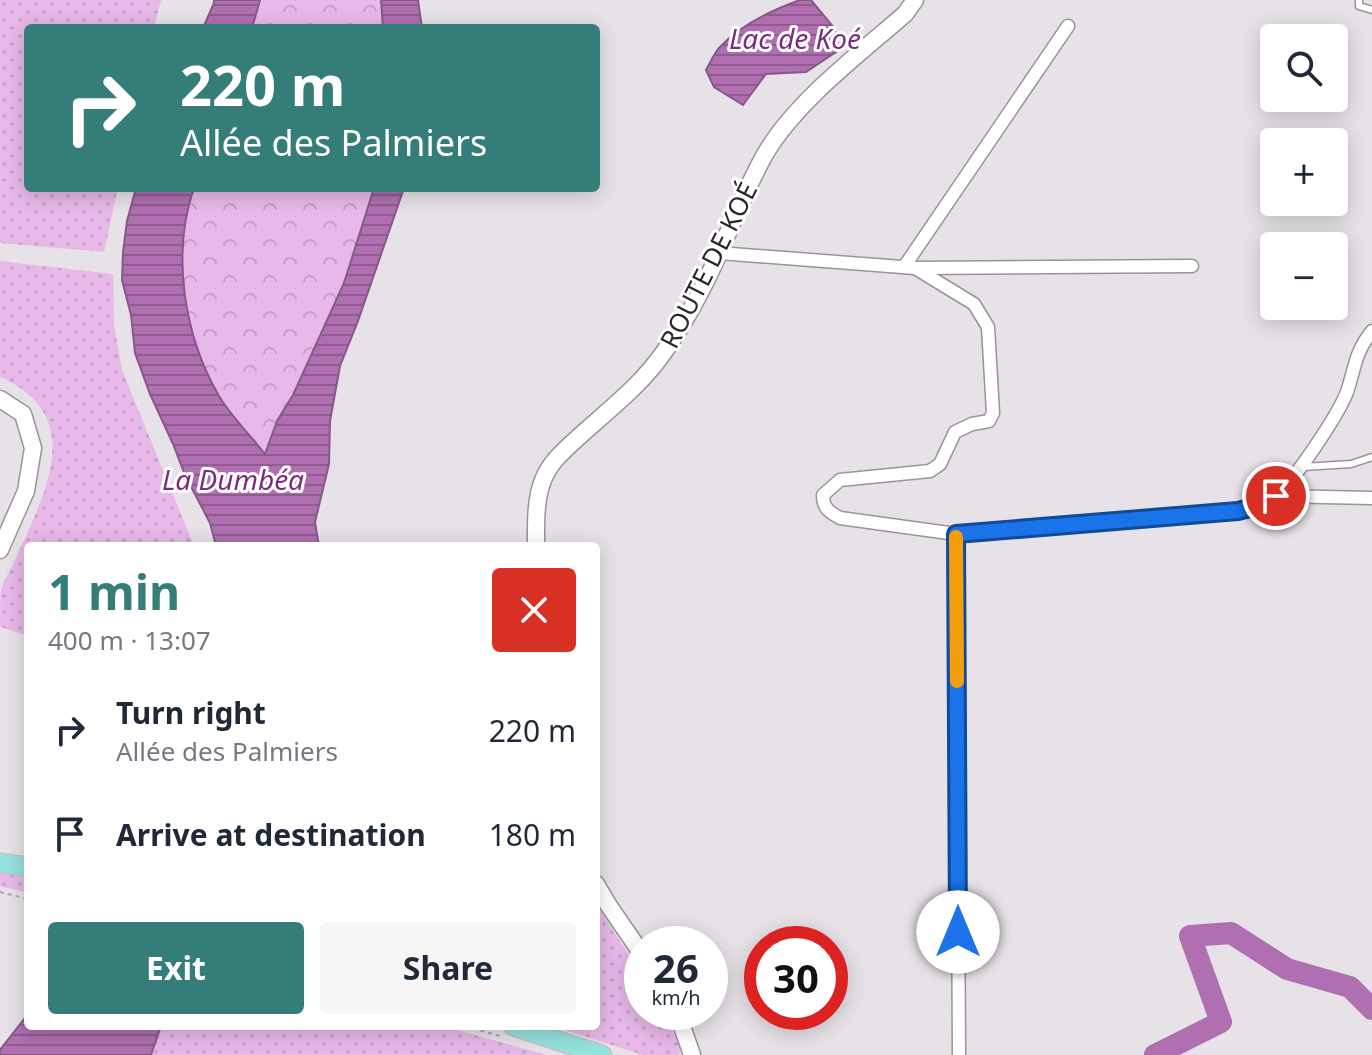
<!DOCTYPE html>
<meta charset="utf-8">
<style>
body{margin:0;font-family:"Noto Sans",sans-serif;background:#f6f6f7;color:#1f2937;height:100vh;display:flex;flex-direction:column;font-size:30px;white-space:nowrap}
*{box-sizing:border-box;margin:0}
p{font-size:26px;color:#747a83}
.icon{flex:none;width:44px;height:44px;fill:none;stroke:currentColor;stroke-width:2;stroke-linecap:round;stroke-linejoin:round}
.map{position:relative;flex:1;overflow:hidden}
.sheet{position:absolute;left:24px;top:542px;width:576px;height:488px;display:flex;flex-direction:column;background:#fff;border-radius:8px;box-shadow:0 4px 20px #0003}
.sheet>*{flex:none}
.guide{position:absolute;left:24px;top:24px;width:576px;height:168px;border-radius:8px;box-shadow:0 4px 20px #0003;background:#357d78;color:#fff;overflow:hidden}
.fabs{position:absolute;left:1260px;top:24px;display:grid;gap:16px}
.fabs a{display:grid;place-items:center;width:88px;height:88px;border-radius:8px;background:#fff;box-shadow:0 4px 20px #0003;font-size:40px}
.speed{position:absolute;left:624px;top:926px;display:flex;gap:16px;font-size:40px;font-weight:700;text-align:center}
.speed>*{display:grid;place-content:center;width:104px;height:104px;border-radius:50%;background:#fff;box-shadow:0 4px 20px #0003;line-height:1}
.speed small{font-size:20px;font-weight:400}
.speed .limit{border:12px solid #d22;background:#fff;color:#111}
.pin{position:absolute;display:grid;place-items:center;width:68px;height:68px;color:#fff;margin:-34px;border:4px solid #fff;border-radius:50%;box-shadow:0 2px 8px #0007}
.me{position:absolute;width:88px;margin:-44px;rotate:0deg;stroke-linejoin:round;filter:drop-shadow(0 0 6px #0008)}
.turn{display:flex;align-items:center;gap:28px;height:168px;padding:0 24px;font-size:36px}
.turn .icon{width:104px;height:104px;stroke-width:2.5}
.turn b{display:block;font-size:56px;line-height:68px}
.round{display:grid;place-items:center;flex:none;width:84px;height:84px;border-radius:8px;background:#f6f6f7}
.head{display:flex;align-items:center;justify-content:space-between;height:136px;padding:0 24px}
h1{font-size:48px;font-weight:700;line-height:60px;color:#357d78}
.button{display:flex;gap:16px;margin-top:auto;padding:16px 24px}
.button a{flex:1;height:92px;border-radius:8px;background:#357d78;color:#fff;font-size:32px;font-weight:700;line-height:92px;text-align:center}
.button a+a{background:#f6f6f7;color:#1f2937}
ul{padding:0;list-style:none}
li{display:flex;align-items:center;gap:24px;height:104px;padding:0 24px}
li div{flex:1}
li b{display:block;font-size:30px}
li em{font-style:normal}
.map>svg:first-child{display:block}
</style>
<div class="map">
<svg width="1372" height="1055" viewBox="0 0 1372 1055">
<defs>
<pattern id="grass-dots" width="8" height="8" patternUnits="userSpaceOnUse" patternTransform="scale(2)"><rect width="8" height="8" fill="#e8b9e8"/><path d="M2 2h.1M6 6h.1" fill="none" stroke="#c79fc7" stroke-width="1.8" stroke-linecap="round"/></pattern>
<pattern id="forest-crowns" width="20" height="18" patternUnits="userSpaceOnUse" patternTransform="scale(2)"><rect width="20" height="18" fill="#e8b9e8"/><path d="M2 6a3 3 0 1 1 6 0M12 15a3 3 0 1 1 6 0" fill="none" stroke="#c79fc7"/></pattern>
<pattern id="water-rules" width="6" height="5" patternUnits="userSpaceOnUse" patternTransform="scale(2)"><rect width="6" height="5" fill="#b06fb1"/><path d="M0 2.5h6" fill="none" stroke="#8f5b90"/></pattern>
</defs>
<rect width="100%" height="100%" fill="#e7e2e7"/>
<g fill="url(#grass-dots)">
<path d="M0,0h161l-7,28h-126v160h90l-14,64 -104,-9z"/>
<path d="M0,261l113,13 1,51 8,45 72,176h-166v90l-28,-9c0,-12 0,-26 1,-37 3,-10 9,-19 13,-28 29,-65 76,-146 -14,-185z"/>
<path d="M0,871l28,4v18l-28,-7z"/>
<path d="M596,904l46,72v36h20l19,35 -2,8h-36l-91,-29h44z"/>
<path d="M161,1026h282l104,29h-396z"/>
</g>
<g fill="url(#forest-crowns)">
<path d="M260,0h121l2,28h-131z"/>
<path d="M194,188h180l-30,95 -51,112 -16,26 -11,33c-16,-18 -34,-37 -47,-58 -35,-58 -47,-144 -25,-208z"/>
</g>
<g fill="url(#water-rules)" stroke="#885988" stroke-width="2">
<path d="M214,0h46l-8,28h-49l11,-25z"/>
<path d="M381,0h37l4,28h-39z"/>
<path d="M800,0h11l24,29 4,21 -33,22 -40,2 -23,31 -29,-18 -8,-17c4,-7 8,-16 13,-22 21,-23 53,-38 81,-48z"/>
<path d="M136,188h58c-23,66 -10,148 25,208 11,19 32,40 46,58l12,-33 16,-26 51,-112 30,-95h30l-46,133 -18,45 -10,55 -1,43 -14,58 4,24h-103l-6,-23 -25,-48 -12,-31 -23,-50 -15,-41 -4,-38 -9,-35 1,-28 4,-31z"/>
<path d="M28,1014v12h133l-10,29h-151v-5z"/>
</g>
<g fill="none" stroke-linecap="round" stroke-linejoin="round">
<path stroke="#b06fb1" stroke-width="22" d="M1155,1055l66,-33 -31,-86 41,-3 56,36 63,18 22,22"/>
<defs>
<g id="lane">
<path d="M1359,0v6l13,4"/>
<path d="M1303,467l48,-3 21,-7"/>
</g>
<g id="street">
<path d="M719,253l196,15 277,-2"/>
<path d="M904,267l164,-241"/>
<path d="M915,268l59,36 14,23 5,86 -4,8 -17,3 -17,8 -15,32 -10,7 -90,9 -17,15c0,13 6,17 17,23l116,16 282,-23c13,-3 24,-6 35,-13 19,-13 65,-83 74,-106 8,-24 8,-40 25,-61"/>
<path d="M1276,496l96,2"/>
<path d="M956,534l3,521"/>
</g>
<g id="secondary">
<path d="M0,399l23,15 10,34 -7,43 -26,59"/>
<path d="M536,546c0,-21 -1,-46 7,-66 8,-20 24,-32 39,-46 29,-26 60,-50 82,-82 22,-31 41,-67 56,-101 14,-32 27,-64 44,-95 29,-52 95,-102 141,-142l10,-14"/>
<path d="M596,884l13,22 33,48"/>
<path d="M677,1012l15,43"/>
</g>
<g id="primary">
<path d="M0,863l28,4"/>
<path d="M513,1026l89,29"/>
</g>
</defs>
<use href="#lane" stroke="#989498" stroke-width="9"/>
<use href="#street" stroke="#989498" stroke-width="15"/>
<use href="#secondary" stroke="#989498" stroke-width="19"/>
<use href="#primary" stroke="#c3c3c3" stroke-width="21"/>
<g stroke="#aba7ab" stroke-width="2" stroke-dasharray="4 4" stroke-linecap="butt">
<path d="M0,892l28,7"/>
<path d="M465,1026l38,11"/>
</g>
<use href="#lane" stroke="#fff" stroke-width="6"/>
<use href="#street" stroke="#fff" stroke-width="12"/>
<use href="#secondary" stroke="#fff" stroke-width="16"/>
<use href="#primary" stroke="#96e2dd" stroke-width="18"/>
</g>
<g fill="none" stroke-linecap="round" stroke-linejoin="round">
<defs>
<path id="route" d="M958,932l-2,-398 282,-23 20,-5 18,-10"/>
</defs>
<use href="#route" stroke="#114b97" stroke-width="20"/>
<use href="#route" stroke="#1a73e8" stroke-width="14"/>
<path stroke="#f59e0b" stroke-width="14" d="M956,537l1,144"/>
</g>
<g text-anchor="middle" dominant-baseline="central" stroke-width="6" stroke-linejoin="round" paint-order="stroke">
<g font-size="26" fill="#292729" stroke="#fff">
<text transform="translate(708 265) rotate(-63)">ROUTE DE KOÉ</text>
</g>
<g font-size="28" font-style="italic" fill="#7c2c7f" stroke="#fff">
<text x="795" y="38">Lac de Koé</text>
<text x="233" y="479">La Dumbéa</text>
</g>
</g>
</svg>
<div class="fabs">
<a><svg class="icon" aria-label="search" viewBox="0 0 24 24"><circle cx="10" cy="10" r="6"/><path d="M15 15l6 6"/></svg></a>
<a>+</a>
<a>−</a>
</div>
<div class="speed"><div>26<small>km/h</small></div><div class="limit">30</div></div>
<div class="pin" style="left:1276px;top:496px;background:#d93025"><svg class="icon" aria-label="arrive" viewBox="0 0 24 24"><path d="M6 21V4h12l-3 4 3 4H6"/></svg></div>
<svg class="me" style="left:958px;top:932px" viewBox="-20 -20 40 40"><circle r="19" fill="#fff"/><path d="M0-13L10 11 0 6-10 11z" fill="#1a73e8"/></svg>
<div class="guide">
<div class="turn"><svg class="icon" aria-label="right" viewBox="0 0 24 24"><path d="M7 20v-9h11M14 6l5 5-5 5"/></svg><div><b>220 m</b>Allée des Palmiers</div></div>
</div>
<section class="sheet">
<div class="head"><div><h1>1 min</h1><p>400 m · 13:07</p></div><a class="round" style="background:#d93025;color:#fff"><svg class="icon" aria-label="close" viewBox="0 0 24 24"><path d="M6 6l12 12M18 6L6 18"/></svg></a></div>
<ul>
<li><svg class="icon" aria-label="right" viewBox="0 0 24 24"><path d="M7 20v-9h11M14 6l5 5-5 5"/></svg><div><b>Turn right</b><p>Allée des Palmiers</p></div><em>220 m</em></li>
<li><svg class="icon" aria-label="arrive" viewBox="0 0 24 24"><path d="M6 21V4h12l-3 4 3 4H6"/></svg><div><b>Arrive at destination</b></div><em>180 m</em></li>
</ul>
<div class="button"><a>Exit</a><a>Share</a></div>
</section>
</div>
